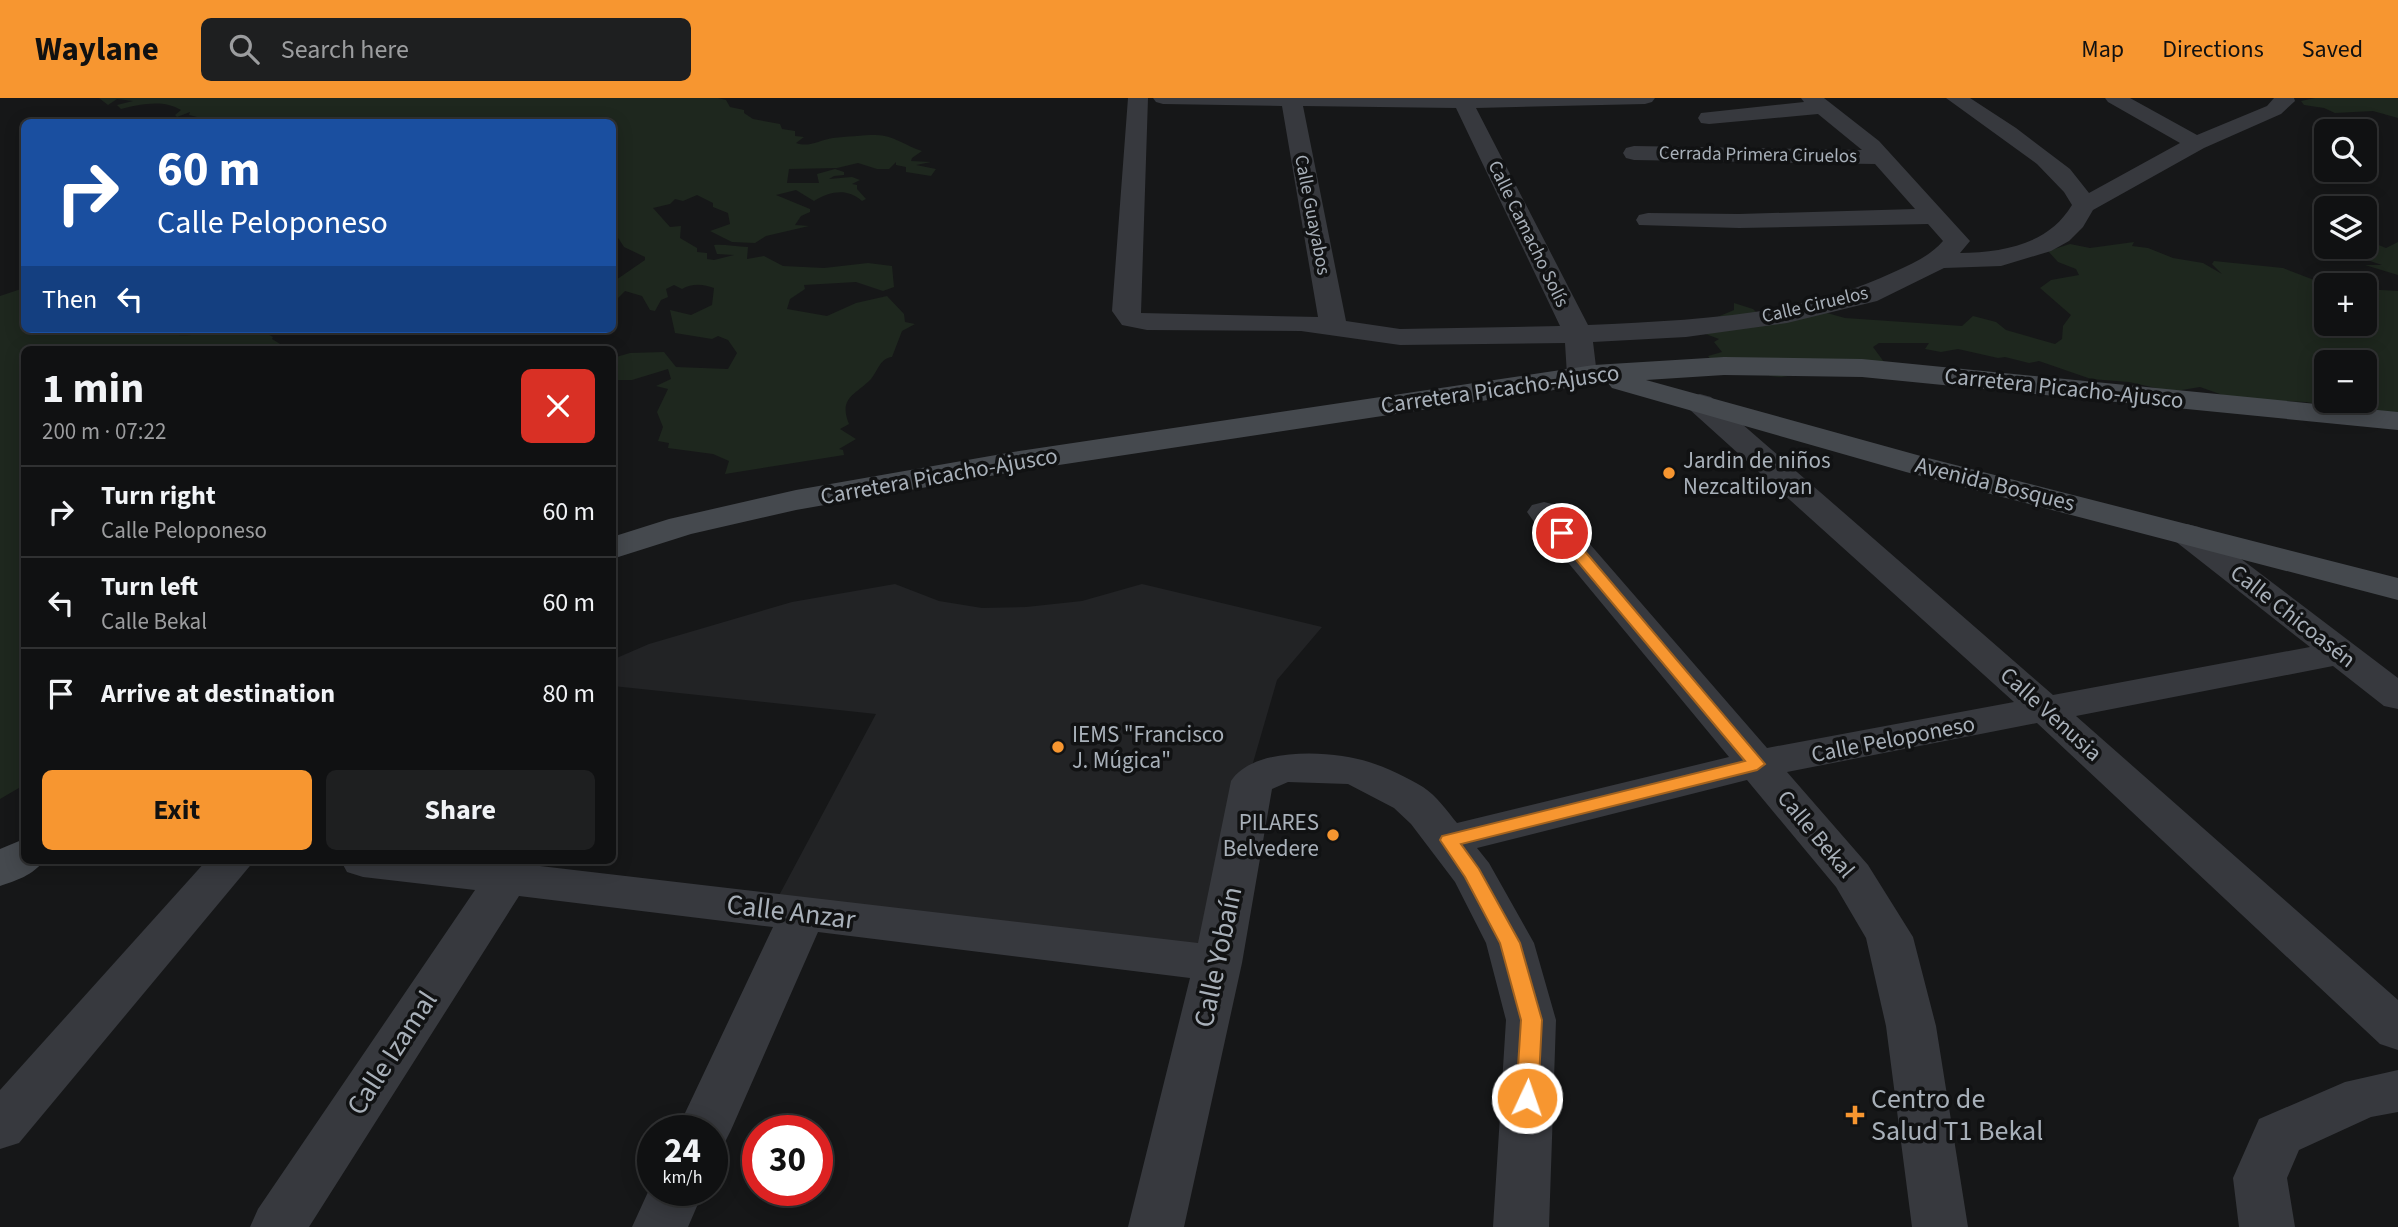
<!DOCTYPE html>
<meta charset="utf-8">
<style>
body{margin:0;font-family:"Source Sans 3",sans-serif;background:#1e1f20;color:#f1f3f6;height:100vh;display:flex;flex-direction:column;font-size:26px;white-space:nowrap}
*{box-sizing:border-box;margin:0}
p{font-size:23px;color:#9c9d9f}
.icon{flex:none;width:38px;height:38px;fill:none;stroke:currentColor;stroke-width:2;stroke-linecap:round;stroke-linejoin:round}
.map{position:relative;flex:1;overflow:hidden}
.details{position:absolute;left:21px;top:248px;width:595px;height:518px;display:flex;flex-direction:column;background:#101112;border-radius:10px;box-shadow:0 4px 18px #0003,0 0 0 2px #303132}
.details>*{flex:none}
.banner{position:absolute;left:21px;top:21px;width:595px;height:214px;border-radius:10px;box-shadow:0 4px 18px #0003,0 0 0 2px #303132;background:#1a4fa0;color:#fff;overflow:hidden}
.controls{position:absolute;left:2314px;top:21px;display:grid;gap:14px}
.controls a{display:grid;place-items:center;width:63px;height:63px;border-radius:10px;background:#101112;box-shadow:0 4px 18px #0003,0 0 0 2px #303132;font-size:35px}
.speed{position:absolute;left:637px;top:1017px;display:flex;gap:14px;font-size:35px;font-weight:700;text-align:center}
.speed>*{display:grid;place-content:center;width:91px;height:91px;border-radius:50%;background:#101112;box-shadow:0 4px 18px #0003,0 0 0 2px #303132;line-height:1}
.speed small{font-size:18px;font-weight:400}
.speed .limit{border:10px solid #d22;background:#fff;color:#111}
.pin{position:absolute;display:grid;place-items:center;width:60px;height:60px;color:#fff;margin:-30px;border:4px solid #fff;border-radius:50%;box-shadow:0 2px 7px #0007}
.me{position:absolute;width:77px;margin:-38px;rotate:3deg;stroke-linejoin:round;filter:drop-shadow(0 0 5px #0008)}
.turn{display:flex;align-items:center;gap:24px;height:147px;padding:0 21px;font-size:32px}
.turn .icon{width:91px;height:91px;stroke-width:2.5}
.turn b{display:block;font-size:49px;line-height:60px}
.then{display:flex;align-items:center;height:66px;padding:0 21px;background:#0003;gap:14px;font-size:26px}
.round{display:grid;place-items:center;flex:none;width:74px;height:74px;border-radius:10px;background:#1e1f20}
.headline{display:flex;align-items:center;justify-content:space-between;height:119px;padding:0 21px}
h1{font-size:42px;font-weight:700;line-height:52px}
.button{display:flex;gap:14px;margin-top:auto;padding:14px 21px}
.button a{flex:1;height:80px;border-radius:10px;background:#f79630;color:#111;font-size:28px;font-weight:700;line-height:80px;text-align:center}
.button a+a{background:#1e1f20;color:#f1f3f6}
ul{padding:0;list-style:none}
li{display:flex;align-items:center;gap:21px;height:91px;padding:0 21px;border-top:2px solid #303132}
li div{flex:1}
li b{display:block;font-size:26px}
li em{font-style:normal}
header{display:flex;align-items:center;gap:42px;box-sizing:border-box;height:98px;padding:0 35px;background:#f79630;color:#111}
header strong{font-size:33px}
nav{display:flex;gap:38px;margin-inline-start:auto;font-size:24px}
.search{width:490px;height:63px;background:#1e1f20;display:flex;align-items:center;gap:18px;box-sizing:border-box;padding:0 24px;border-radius:10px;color:#9c9d9f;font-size:26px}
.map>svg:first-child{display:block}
</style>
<header>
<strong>Waylane</strong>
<div class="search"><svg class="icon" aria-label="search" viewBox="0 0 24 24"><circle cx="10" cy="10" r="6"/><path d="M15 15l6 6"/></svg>Search here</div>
<nav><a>Map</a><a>Directions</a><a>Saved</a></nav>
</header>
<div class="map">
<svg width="2398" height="1129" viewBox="0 0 2398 1129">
<rect width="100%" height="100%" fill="#161718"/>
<path fill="#222325" d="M895,486l44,17 43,7 44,-1 56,-6 60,-17 180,43 -45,53 -29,100 -33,179 -440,-56 101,-189 -263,-28 -1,-26 37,-16 143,-42z"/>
<g fill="#1e271e" fill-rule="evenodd">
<path d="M99,0h619l8,2 4,7 14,3v3l9,6 27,5 2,5 13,2v5l9,1 -8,6c13,5 23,-3 37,-5 13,-1 29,-3 43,-3 17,0 30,11 46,16l-10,7 -1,3 20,1 -15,3 20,4 -5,7 -25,-4v-5l-10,-2v-3l-7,7h-12l-19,-6 -21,5 -48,1 -2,14h32l-2,-9 18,-5 9,3v3l-10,1 -5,3 23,-2 8,3 -8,4 5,1v4l9,10 -4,2c-15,-13 -31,-10 -48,0l-18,-11 -20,5 34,14v3l-9,4 -6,9 14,1 -43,10 -11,7 -23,-1 -22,-11 20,-7 -2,-11 -15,-6v-4l-16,-8 -14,6 -8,-2 -5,5 -17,4 17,19 11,-1 -1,12 17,10v4l10,1v6l7,1 20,-5 -17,-1 -3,-9c10,-1 22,2 34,2l-1,12 17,-3 19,10 41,2 44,-5 24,3 2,21 -11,4 -27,-9 -52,3 1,4 -15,10 -3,10 40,7 29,-13 31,-7 17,18 1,8 10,2 -13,7 -10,26c-12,1 -14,14 -21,22 -15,16 -33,18 -22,45l-9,5 16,10 -17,10 4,1 1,5 -119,19 4,-13 -16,-7 -45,-6 1,-5 -11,-2 5,-14 -6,-15 11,-23 -12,-3 15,-7 -3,-10 -36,11h-19v-22l17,-5 34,-1 12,15 52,2 9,-16 -9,-13 -10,-4 -6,3 -37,-6 -5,-23 21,5 21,-10 2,-17c-10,-4 -22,-5 -32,1l-8,-4 -8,4 2,8 -7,3 -6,11 -5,-1 -8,-14 -17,-5 -12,12v-21l32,-22v-3l-21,-10 -11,-17 -1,-108h-424l17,-3 -16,-4 1,-3 -13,5 -2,-2 6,-5c-17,-11 -41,-6 -60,-1l-4,-4 16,-4 -16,-2 -9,6z"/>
<path d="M2315,0h83v20l-25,-7 -38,2 -11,-5 -20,-3 -3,-4z"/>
<path d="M2364,141l22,9 12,-6v33l-33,-10h17l-24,-8 17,-4 -13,-6z"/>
<path d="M2134,144l-2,4 16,2 25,10 30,5 19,11 -10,-10 2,-3 69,7 31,12 20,1 -8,4v39h38v-35l34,2v127l-92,-16 -72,-3 -34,-12 -36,6 -8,-5 -27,-6 -38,-3 -52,-18 -10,2 -24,-6 -7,1 -40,-9 -17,3 -16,-3 4,-6h-50l-6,4 11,15 -103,15 -11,-1 -6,-5 -48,-5 -8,-10 14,-4 -8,-10 5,-3 -16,-6 12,-15 19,-8v-7l19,6 4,4h70l18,5 117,8 11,-10 23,6 10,8 49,14 7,-5 1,-13 8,-11 -31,-27 11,-8 28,-5 -3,-6 -18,-7 -10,-11 22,-7 20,4zM2326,264h38v39h-38z"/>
<path d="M24,190v41h144v4c34,10 72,-17 105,4l-1,2 18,11h-266v435l-24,14v-503z"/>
</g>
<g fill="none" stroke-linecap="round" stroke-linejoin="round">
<g fill="#37393e" fill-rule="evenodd">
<path d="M1128,0h20l-7,215 177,4 -36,-211 -119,-2 -7,-2 -3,-4h502l-3,4 -7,2 -169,4 112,217c103,-5 211,-8 306,-53 19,-9 35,-15 49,-31l-15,-17 -189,4 -100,-3 -3,-5 3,-5 9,-2 91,1 176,-5 -40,-45 -241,-4 -8,-2 -3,-5 3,-5 8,-2 228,4 -44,-36 -109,10 -8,-1 -3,-5 3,-5 103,-11 -3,-4h23l55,43 91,100 -10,12c43,-1 88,-8 112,-48l-8,-13 -27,-28 -91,-66h24l46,30 54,41 19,24 91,-50 -72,-41 -3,-4h25l67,37 70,-29 7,-8h20l1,3 -14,13 -77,34 -111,62 -10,17 -14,14 -18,10 -50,15 -57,2 -67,33 -90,22 -101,14 -93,5 4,33 -5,6 -10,3 -10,-3 -5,-6 -2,-32 -165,2 -99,-14 -154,-1 -25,-5 -10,-14zM1303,8l153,2 104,218 -160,3 -54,-8z"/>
<path d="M1700,296l11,3 342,298 257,-48 -135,-106 -5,-7 5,-7 12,-3 12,3 199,151v31l-14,-3 -51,-40 -257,50 322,284v50l-18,-6 -343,-321 -250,49 81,93 45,72 23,89 32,201h-56l-26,-201 -20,-88 -30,-51 -89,-107 -270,68 12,15 45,80 22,77 -7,207h-56l13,-207 -20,-77 -31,-61 -44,-58 -17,-16 -46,-24 -60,-2 -16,7 -30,174 -58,264h-56l62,-249 -372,-46 -87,198 -8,16 -11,3v-19h-35l96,-203 -254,-31 -210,331h-59l8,-18 217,-319 -112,-13 -16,-5 -6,-11h156l701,82 33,-162c22,-35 103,-31 138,-19 17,5 39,16 54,25 14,9 24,24 34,36l272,-66 -197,-238 -5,-7 5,-7 12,-3 12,3 211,243 247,-46 -325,-293 -4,-6 4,-6z"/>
<path d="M206,763h48l-235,282 -19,6v-59z"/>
<path d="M2398,972v42l-27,5 -72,33 -12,28 8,49h-56l-6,-49 26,-59 86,-37z"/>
<path d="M653,1083v9h51l-16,37h-56z"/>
</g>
<g fill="#45494e" fill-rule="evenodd">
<path d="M1724,259l138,2 536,53v18l-536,-53 -138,-2 -78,5 282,78 470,120v22l-492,-128 -294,-84 -5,-6 -594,90 -217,38 -105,24 -79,25v-22l57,-18 127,-29 217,-38 581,-87z"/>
<path d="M24,741v22h19c-9,14 -28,20 -43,25v-37z"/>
</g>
</g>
<path fill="#f79630" stroke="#a1621f" stroke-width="2" d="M1562,431l5,1 198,234 -8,6 -296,74 18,25 41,74 22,77 -4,78 -3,6 -8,2 -7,-2 -4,-6 5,-78 -21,-77 -35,-66 -25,-37 2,-4 303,-75 -189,-225v-6z"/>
<g fill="#f79630" stroke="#111213" stroke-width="2.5">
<circle cx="1669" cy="375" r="7"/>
<circle cx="1058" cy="649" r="7"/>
<circle cx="1333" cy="737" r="7"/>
<path d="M1851.5 1006.5h7v7h7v7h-7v7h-7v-7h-7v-7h7z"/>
</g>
<g text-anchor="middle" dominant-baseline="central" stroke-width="7" stroke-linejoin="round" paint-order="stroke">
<g font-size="19" fill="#a8b0b9" stroke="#111213">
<text transform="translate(1758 57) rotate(1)">Cerrada Primera Ciruelos</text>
<text transform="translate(1312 117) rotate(79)">Calle Guayabos</text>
<text transform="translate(1528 136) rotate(64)">Calle Camacho Solís</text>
<text transform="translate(1815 207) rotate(-13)">Calle Ciruelos</text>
</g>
<g font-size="23" fill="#a8b0b9" stroke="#111213">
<text transform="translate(2064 290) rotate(6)">Carretera Picacho-Ajusco</text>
<text transform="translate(1500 291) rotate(-8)">Carretera Picacho-Ajusco</text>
<text transform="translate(939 378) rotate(-10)">Carretera Picacho-Ajusco</text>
<text transform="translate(1995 386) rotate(14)">Avenida Bosques</text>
<text transform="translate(2293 518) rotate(38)">Calle Chicoasén</text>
<text transform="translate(2051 616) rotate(42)">Calle Venusia</text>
<text transform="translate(1893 641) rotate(-11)">Calle Peloponeso</text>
<text transform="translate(1816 736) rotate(50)">Calle Bekal</text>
</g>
<g font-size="23" fill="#a8b0b9" stroke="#111213" text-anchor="start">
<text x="1683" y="362">Jardin de niños<tspan x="1683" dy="26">Nezcaltiloyan</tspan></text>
<text x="1072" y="636">IEMS "Francisco<tspan x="1072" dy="26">J. Múgica"</tspan></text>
<text x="1319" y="724" text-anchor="end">PILARES<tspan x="1319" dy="26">Belvedere</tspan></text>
</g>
<g font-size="28" fill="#a8b0b9" stroke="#111213">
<text transform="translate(791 814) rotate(7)">Calle Anzar</text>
<text transform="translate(1218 859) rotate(-78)">Calle Yobaín</text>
<text transform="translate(392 955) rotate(-57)">Calle Izamal</text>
</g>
<g font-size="28" fill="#a8b0b9" stroke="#111213" text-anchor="start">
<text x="1871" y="1001">Centro de<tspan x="1871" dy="32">Salud T1 Bekal</tspan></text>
</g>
</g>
</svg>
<div class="controls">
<a><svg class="icon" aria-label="search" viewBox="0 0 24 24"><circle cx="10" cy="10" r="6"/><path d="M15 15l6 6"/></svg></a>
<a><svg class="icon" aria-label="layers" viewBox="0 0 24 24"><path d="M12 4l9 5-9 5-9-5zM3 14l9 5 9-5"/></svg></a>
<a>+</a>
<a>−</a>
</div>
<div class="speed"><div>24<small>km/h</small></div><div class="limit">30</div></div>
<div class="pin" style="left:1562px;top:435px;background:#d93025"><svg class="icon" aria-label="arrive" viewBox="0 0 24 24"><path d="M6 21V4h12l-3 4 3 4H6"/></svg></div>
<svg class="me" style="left:1527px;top:1000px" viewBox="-20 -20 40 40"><circle r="17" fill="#f79630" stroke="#fff" stroke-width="3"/><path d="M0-11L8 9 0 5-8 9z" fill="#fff"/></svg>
<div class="banner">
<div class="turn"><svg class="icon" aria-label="right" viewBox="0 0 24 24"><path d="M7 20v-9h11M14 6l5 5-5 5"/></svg><div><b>60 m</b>Calle Peloponeso</div></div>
<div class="then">Then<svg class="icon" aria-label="left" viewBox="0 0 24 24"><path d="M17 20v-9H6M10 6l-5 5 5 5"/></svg></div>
</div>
<section class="details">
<div class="headline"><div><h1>1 min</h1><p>200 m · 07:22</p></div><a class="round" style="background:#d93025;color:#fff"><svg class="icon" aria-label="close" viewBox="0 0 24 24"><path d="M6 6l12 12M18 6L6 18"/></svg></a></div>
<ul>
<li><svg class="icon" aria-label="right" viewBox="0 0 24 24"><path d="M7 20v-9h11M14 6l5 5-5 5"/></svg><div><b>Turn right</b><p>Calle Peloponeso</p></div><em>60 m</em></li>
<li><svg class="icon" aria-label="left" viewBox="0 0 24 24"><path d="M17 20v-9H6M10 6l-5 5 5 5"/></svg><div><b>Turn left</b><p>Calle Bekal</p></div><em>60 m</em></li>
<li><svg class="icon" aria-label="arrive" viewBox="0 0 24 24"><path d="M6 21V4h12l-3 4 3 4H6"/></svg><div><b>Arrive at destination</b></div><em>80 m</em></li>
</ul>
<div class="button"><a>Exit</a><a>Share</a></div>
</section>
</div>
